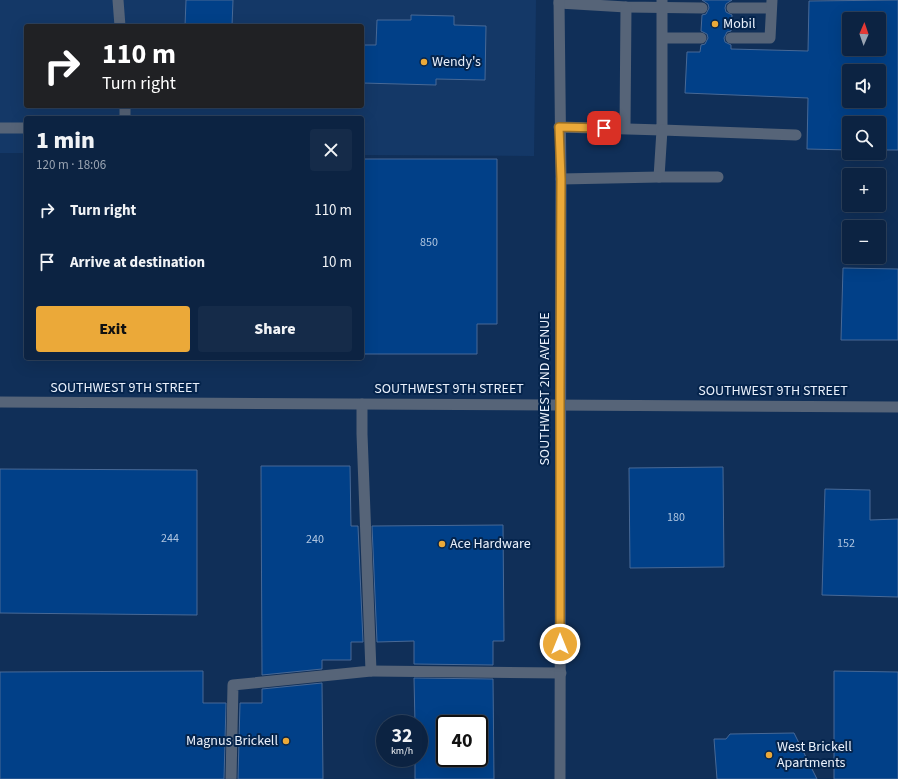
<!DOCTYPE html>
<meta charset="utf-8">
<style>
body{margin:0;font-family:"Source Sans 3",sans-serif;background:#152b49;color:#f1f3f6;height:100vh;display:flex;flex-direction:column;font-size:15px;white-space:nowrap}
*{box-sizing:border-box;margin:0}
p{font-size:13px;color:#9aa4b2}
.icon{flex:none;width:22px;height:22px;fill:none;stroke:currentColor;stroke-width:2;stroke-linecap:round;stroke-linejoin:round}
.map{position:relative;flex:1;overflow:hidden}
.panel{position:absolute;left:24px;top:116px;width:340px;height:244px;display:flex;flex-direction:column;background:#0c2342;border-radius:4px;box-shadow:0 4px 16px #0002,0 0 0 1px #2c405b}
.panel>*{flex:none}
.banner{position:absolute;left:24px;top:24px;width:340px;height:84px;border-radius:4px;box-shadow:0 4px 16px #0002,0 0 0 1px #2c405b;background:#202124;color:#fff;overflow:hidden}
.needle{width:26px;rotate:2deg}
.buttons{position:absolute;left:842px;top:12px;display:grid;gap:8px}
.buttons a{display:grid;place-items:center;width:44px;height:44px;border-radius:4px;background:#0c2342;box-shadow:0 4px 16px #0002,0 0 0 1px #2c405b;font-size:20px}
.speed{position:absolute;left:376px;top:715px;display:flex;gap:8px;font-size:20px;font-weight:700;text-align:center}
.speed>*{display:grid;place-content:center;width:52px;height:52px;border-radius:50%;background:#0c2342;box-shadow:0 4px 16px #0002,0 0 0 1px #2c405b;line-height:1}
.speed small{font-size:10px;font-weight:400}
.speed .limit{border:2px solid #111;border-radius:6px;background:#fff;color:#111}
.pin{position:absolute;display:grid;place-items:center;width:34px;height:34px;color:#fff;margin:-17px;border-radius:8px;box-shadow:0 2px 6px #0006}
.me{position:absolute;width:44px;margin:-22px;rotate:0deg;stroke-linejoin:round;filter:drop-shadow(0 0 3px #0008)}
.turn{display:flex;align-items:center;gap:14px;height:84px;padding:0 12px;font-size:18px}
.turn .icon{width:52px;height:52px;stroke-width:2.5}
.turn b{display:block;font-size:28px;line-height:34px}
.round{display:grid;place-items:center;flex:none;width:42px;height:42px;border-radius:4px;background:#152b49}
.headline{display:flex;align-items:center;justify-content:space-between;height:68px;padding:0 12px}
h1{font-size:24px;font-weight:800;line-height:30px}
.action{display:flex;gap:8px;margin-top:auto;padding:8px 12px}
.action a{flex:1;height:46px;border-radius:4px;background:#eba939;color:#111;font-size:16px;font-weight:800;line-height:46px;text-align:center}
.action a+a{background:#152b49;color:#f1f3f6}
ul{padding:0;list-style:none}
li{display:flex;align-items:center;gap:12px;height:52px;padding:0 12px}
li div{flex:1}
li b{display:block;font-size:15px}
li em{font-style:normal}
.map>svg:first-child{display:block}
</style>
<div class="map">
<svg width="898" height="779" viewBox="0 0 898 779">
<rect width="100%" height="100%" fill="#102f58"/>
<path fill="#143867" fill-rule="evenodd" d="M0,0h536l-2,156 -172,-1v-37h-336v35h-26zM26,26h336v80h-336z"/>
<g fill="#014088" stroke="#486996" fill-rule="evenodd">
<path d="M186,0h47l-1,26h-47z"/>
<path d="M702,0h30l-6,4 -1,4 1,4 6,3 -1,16 -4,1 -3,6 1,4 6,3v4l77,2 1,-50 89,-1v150h-19v-27h-30v27l-42,-1 1,-51 -123,-5 2,-41h13l1,-7 4,-1 3,-6 -1,-4 -6,-3 1,-16 4,-1 3,-6 -1,-4zM849,19h30v30h-30zM849,71h30v30h-30z"/>
<path d="M411,15l43,1v9l32,1 -1,54 -49,-1v6l-74,-2v-38h14l1,-25h34z"/>
<path d="M362,159h135v165h-20v30h-115z"/>
<path d="M843,268l55,1v71h-57z"/>
<path d="M261,466h89l1,60h7l5,116h-12v18h-29v9l-60,6z"/>
<path d="M723,467l1,100 -94,1 -1,-100z"/>
<path d="M0,469l197,1v145l-197,-2z"/>
<path d="M825,489l45,1v30l28,-1v78l-76,-2z"/>
<path d="M503,525l1,116h-11v24l-79,-1v-23l-37,1 -5,-116z"/>
<path d="M203,671v32h23l-2,76h-224v-107z"/>
<path d="M834,671l64,1v107h-64z"/>
<path d="M414,678l79,1 1,100h-79v-21h4v-34h-4zM445,724h34v34h-34z"/>
<path d="M322,683l1,96h-85l2,-76h22v-14z"/>
<path d="M794,733l23,46h-100l-3,-40h12l4,-5z"/>
</g>
<g fill="none" stroke-linecap="round" stroke-linejoin="round">
<g stroke="#566478" stroke-width="11">
<path d="M118,0l2,26"/>
<path d="M559,3l67,4 76,1"/>
<path d="M732,8h39"/>
<path d="M663,38h38"/>
<path d="M731,38h39l2,-38"/>
<path d="M125,106v12"/>
<path d="M559,127l103,3v-130"/>
<path d="M0,128h26"/>
<path d="M625,128l1,-121"/>
<path d="M659,177l3,-47 134,5"/>
<path d="M561,179l98,-2h59"/>
<path d="M371,671l190,2"/>
<path d="M231,779l2,-94 138,-14 -9,-237v-30"/>
</g>
<path stroke="#566478" stroke-width="11" d="M0,402l898,5"/>
<path stroke="#566478" stroke-width="11" d="M559,0l2,179 -1,600"/>
</g>
<g fill="none" stroke-linecap="round" stroke-linejoin="round">
<defs>
<path id="route" d="M560,644v-254l1,-211 -2,-52 45,1"/>
</defs>
<use href="#route" stroke="#996e25" stroke-width="10"/>
<use href="#route" stroke="#eba939" stroke-width="7"/>
</g>
<g fill="#eba939" stroke="#05244c" stroke-width="1.5">
<circle cx="715" cy="24" r="4"/>
<circle cx="424" cy="62" r="4"/>
<circle cx="442" cy="544" r="4"/>
<circle cx="286" cy="741" r="4"/>
<circle cx="769" cy="755" r="4"/>
</g>
<g text-anchor="middle" dominant-baseline="central" stroke-width="4" stroke-linejoin="round" paint-order="stroke">
<g font-size="12" fill="#b0c5df">
<text x="429" y="242">850</text>
<text x="676" y="517">180</text>
<text x="170" y="538">244</text>
<text x="315" y="539">240</text>
<text x="846" y="543">152</text>
</g>
<g font-size="14" fill="#eaf1fc" stroke="#05244c" text-anchor="start">
<text x="723" y="24">Mobil</text>
<text x="432" y="62">Wendy's</text>
<text x="450" y="544">Ace Hardware</text>
<text x="278" y="741" text-anchor="end">Magnus Brickell</text>
<text x="777" y="747">West Brickell<tspan x="777" dy="16">Apartments</tspan></text>
</g>
<g font-size="14" fill="#eaf1fc" stroke="#05244c">
<text x="125" y="388">SOUTHWEST 9TH STREET</text>
<text x="449" y="389">SOUTHWEST 9TH STREET</text>
<text transform="translate(545 389) rotate(-90)">SOUTHWEST 2ND AVENUE</text>
<text x="773" y="391">SOUTHWEST 9TH STREET</text>
</g>
</g>
</svg>
<div class="buttons">
<a><svg class="needle" viewBox="-14 -14 28 28"><path d="M0-13l5 13h-10z" fill="#e53935"/><path d="M0 13l5-13h-10z" fill="#9aa4b2"/></svg></a>
<a><svg class="icon" aria-label="sound" viewBox="0 0 24 24"><path d="M4 9h4l5-4v14l-5-4H4zM17 9q2 3 0 6"/></svg></a>
<a><svg class="icon" aria-label="search" viewBox="0 0 24 24"><circle cx="10" cy="10" r="6"/><path d="M15 15l6 6"/></svg></a>
<a>+</a>
<a>−</a>
</div>
<div class="speed"><div>32<small>km/h</small></div><div class="limit">40</div></div>
<div class="pin" style="left:604px;top:128px;background:#d93025"><svg class="icon" aria-label="arrive" viewBox="0 0 24 24"><path d="M6 21V4h12l-3 4 3 4H6"/></svg></div>
<svg class="me" style="left:560px;top:644px" viewBox="-20 -20 40 40"><circle r="17" fill="#eba939" stroke="#fff" stroke-width="3"/><path d="M0-11L8 9 0 5-8 9z" fill="#fff"/></svg>
<div class="banner">
<div class="turn"><svg class="icon" aria-label="right" viewBox="0 0 24 24"><path d="M7 20v-9h11M14 6l5 5-5 5"/></svg><div><b>110 m</b>Turn right</div></div>
</div>
<section class="panel">
<div class="headline"><div><h1>1 min</h1><p>120 m · 18:06</p></div><a class="round"><svg class="icon" aria-label="close" viewBox="0 0 24 24"><path d="M6 6l12 12M18 6L6 18"/></svg></a></div>
<ul>
<li><svg class="icon" aria-label="right" viewBox="0 0 24 24"><path d="M7 20v-9h11M14 6l5 5-5 5"/></svg><div><b>Turn right</b></div><em>110 m</em></li>
<li><svg class="icon" aria-label="arrive" viewBox="0 0 24 24"><path d="M6 21V4h12l-3 4 3 4H6"/></svg><div><b>Arrive at destination</b></div><em>10 m</em></li>
</ul>
<div class="action"><a>Exit</a><a>Share</a></div>
</section>
</div>
